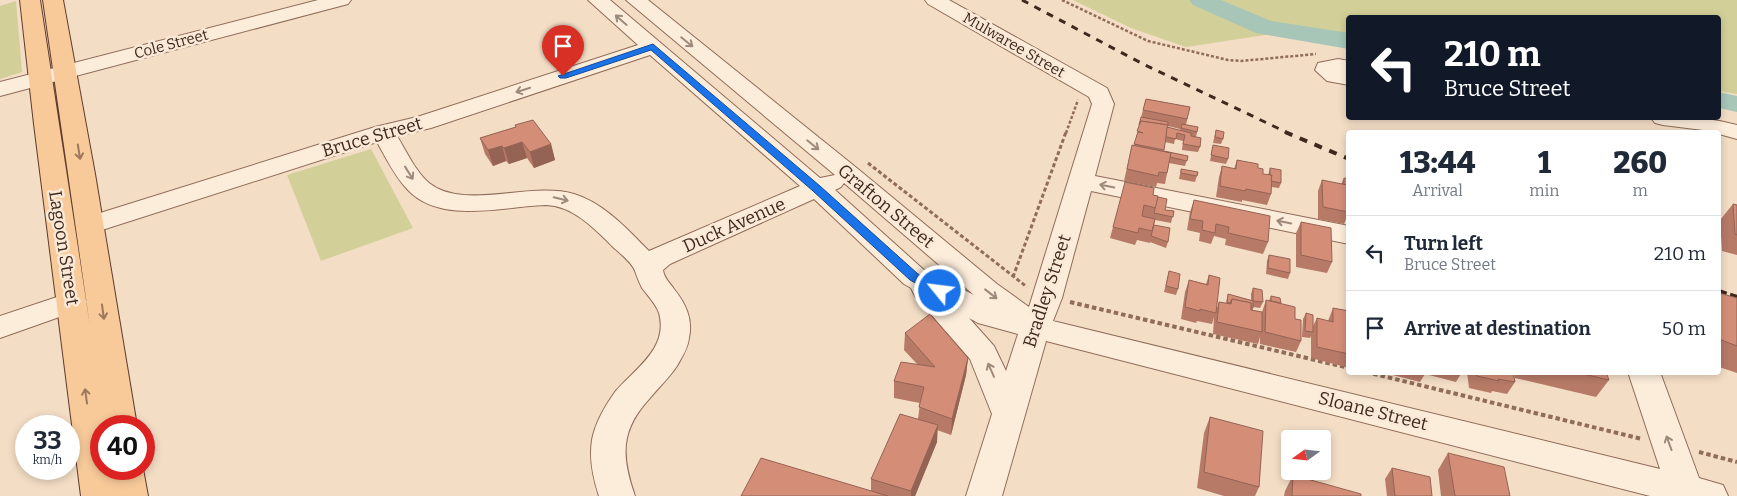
<!DOCTYPE html>
<style>
body{margin:0;font-family:Bitter,serif;background:#f6f6f7;color:#1f2937;height:100vh;display:flex;flex-direction:column;font-size:19px;white-space:nowrap}
*{box-sizing:border-box;margin:0}
p{font-size:16px;color:#747a83}
.icon{flex:none;width:28px;height:28px;fill:none;stroke:currentColor;stroke-width:2;stroke-linecap:round;stroke-linejoin:round}
.map{position:relative;flex:1;overflow:hidden}
.drawer{position:absolute;left:1346px;top:130px;width:375px;height:245px;display:flex;flex-direction:column;background:#fff;border-radius:5px;box-shadow:0 2px 8px #0003}
.drawer>*{flex:none}
.hud{position:absolute;left:1346px;top:15px;width:375px;height:105px;border-radius:5px;box-shadow:0 2px 8px #0003;background:#111827;color:#fff;overflow:hidden}
.needle{width:32px;rotate:255deg}
.buttons{position:absolute;left:1281px;top:430px;display:grid;gap:10px}
.buttons a{display:grid;place-items:center;width:50px;height:50px;border-radius:5px;background:#fff;box-shadow:0 2px 8px #0003;font-size:25px}
.speed{position:absolute;left:15px;top:415px;display:flex;gap:10px;font-size:25px;font-weight:700;text-align:center}
.speed>*{display:grid;place-content:center;width:65px;height:65px;border-radius:50%;background:#fff;box-shadow:0 2px 8px #0003;line-height:1}
.speed small{font-size:12px;font-weight:400}
.speed .limit{border:8px solid #d22;background:#fff;color:#111}
.pin{position:absolute;display:grid;place-items:center;width:42px;height:42px;color:#fff;margin:-51px -21px;border-radius:50% 50% 50% 0;rotate:-45deg;box-shadow:0 0 5px #0007}
.pin .icon{rotate:45deg}
.me{position:absolute;width:55px;margin:-28px;rotate:299deg;stroke-linejoin:round;filter:drop-shadow(0 0 4px #0008)}
.turn{display:flex;align-items:center;gap:18px;height:105px;padding:0 15px;font-size:22px}
.turn .icon{width:65px;height:65px;stroke-width:2.5}
.turn b{display:block;font-size:35px;line-height:42px}
.eta{display:flex;justify-content:space-evenly;align-items:center;height:85px;text-align:center}
.eta b{font-size:30px;font-weight:800;line-height:35px}
ul{padding:0;list-style:none}
li{display:flex;align-items:center;gap:15px;height:75px;padding:0 15px;border-top:1px solid #e0e1e3}
li div{flex:1}
li b{display:block;font-size:19px}
li em{font-style:normal}
.map>svg:first-child{display:block}
</style>
<div class="map">
<svg width="1737" height="496" viewBox="0 0 1737 496">
<rect width="100%" height="100%" fill="#f3ddc5"/>
<g fill="#d2cf98">
<path d="M1073,0h664v94l-18,-3v-73h-370v19l-51,-7 -112,17 -55,-19z"/>
<path d="M16,1l6,71 -22,7v-73z"/>
<path d="M371,149l42,79 -92,33 -34,-86z"/>
</g>
<g fill="none" stroke-linecap="round" stroke-linejoin="round">
<g fill="#a7c6b7" fill-rule="evenodd">
<path d="M1189,0h32l50,21 78,12v16l-93,-16 -63,-28z"/>
<path d="M1719,92l18,4v16l-18,-4z"/>
</g>
<defs>
<g id="minor">
<path d="M318,0h33l-3,4 -348,92v-14z"/>
<path d="M588,0h22l210,178 15,-3 -209,-175h22l210,169 139,115 32,23 63,-203 -3,-7 -161,-93 -3,-4h24l158,88 7,16 -19,72 254,50v18l-258,-53 -29,107 -9,23 607,148 -32,-97h32l39,106 24,7 5,11h-78l-604,-155 -44,155h-36l26,-82 -22,-55 -55,-63 -4,-8 -7,-4 -90,-85 -144,65 -7,6c1,8 7,13 11,19 12,15 19,30 15,49 -1,10 -7,19 -12,28 -8,12 -18,21 -27,32 -30,32 -29,58 -15,98h-36c-6,-18 -10,-37 -7,-56 3,-17 13,-34 23,-48 19,-23 54,-43 44,-79 -3,-9 -11,-17 -17,-25 -3,-6 -5,-11 -7,-17 -3,-9 -17,-19 -23,-25 -18,-18 -39,-40 -66,-41 -41,1 -105,20 -138,-15 -13,-13 -22,-32 -31,-48l-278,89 -9,3 -9,-3 -4,-6 4,-6 294,-92 42,-10 221,-72zM650,55l150,131 -151,65c-21,-21 -45,-48 -75,-57 -44,-13 -110,17 -145,-11 -14,-12 -22,-31 -32,-47l34,-8zM844,183l130,112 -50,-25 -89,-80 6,-3zM969,318l9,5 40,11 -12,37 -12,-25z"/>
<path d="M1338,59l11,2v24l-22,-4 -12,-11 3,-7z"/>
<path d="M1651,118c28,-4 59,0 86,7v14l-18,-5v-2l-56,-7 -8,-2z"/>
<path d="M72,292l10,3 5,7 -5,7 -82,29v-22z"/>
</g>
<path id="major" d="M20,0h20l50,326 -47,-326h20l32,174 42,252h-36v43h42l5,27h-67l-47,-372z"/>
</defs>
<use href="#minor" stroke="#906c59" stroke-width="2"/>
<use href="#major" stroke="#5e3b2d" stroke-width="2"/>
<g stroke="#906c59" stroke-width="2.5" stroke-dasharray="3 2" stroke-linecap="butt">
<path d="M1062,0l86,41 80,19 13,1 75,-7"/>
<path d="M1066,133l12,-33"/>
</g>
<g stroke="#906c59" stroke-width="3" stroke-dasharray="4 2.5" stroke-linecap="butt">
<path d="M868,163l159,124"/>
<path d="M1013,277l53,-145"/>
</g>
<g stroke="#906c59" stroke-width="4" stroke-dasharray="4.5 3" stroke-linecap="butt">
<path d="M1070,302l279,66"/>
<path d="M1366,372l276,67"/>
<path d="M1699,452l38,10"/>
</g>
<use href="#minor" fill="#fcecda" fill-rule="evenodd"/>
<use href="#major" fill="#f8ca9a" fill-rule="evenodd"/>
<path stroke="#3f281e" stroke-width="3" stroke-dasharray="7 7" stroke-linecap="butt" d="M1022,0l121,64 145,69"/>
<g stroke="#3f281e" stroke-width="4" stroke-dasharray="8 8" stroke-linecap="butt">
<path d="M1285,132l64,27"/>
<path d="M1719,291l15,5"/>
</g>
<path stroke="#3f281e" stroke-width="4.5" stroke-dasharray="10 10" stroke-linecap="butt" d="M1730,295l7,2"/>
</g>
<g fill="#b67a67" fill-rule="evenodd">
<path d="M1146,99l44,8 -4,18 12,2 -2,10 4,10 -2,5 -16,-2 1,-9 -8,-2 -1,5 -9,-2 -2,9 25,5 -3,10 -16,-3 -4,21 -8,-1 -1,4 -32,-6 8,-36 2,1 5,-21zM1168,126l12,3v1l-13,-3z"/>
<path d="M515,125l36,19 4,16 -21,8 -7,-10 -18,6 -3,-3 -13,5 -8,-12 -5,-16 36,-11z"/>
<path d="M1216,130l7,9 -2,5 -8,-1z"/>
<path d="M1213,145l15,14 -2,5 -16,-3z"/>
<path d="M1237,160l21,8 5,6 5,1 2,-7 11,15 -2,5 -8,-1v7l-4,11 -25,-5v2l-26,-5 3,-20 3,-11 12,3z"/>
<path d="M1181,169l17,3 -3,10 -16,-3z"/>
<path d="M1344,178l5,1v18h-1l1,15 -5,12 -26,-5v-28l4,-11 19,4z"/>
<path d="M1153,195l12,15 9,1 -3,12 -16,-3 -1,5 14,17 -2,6 -16,-6v1l-13,-3 -2,5 -25,-7 3,-11z"/>
<path d="M1194,200l74,42 -5,12 -38,-9 1,-6 -12,-3 -3,8 -12,-3 1,-8 -13,-3 3,-18z"/>
<path d="M1733,204l4,1v50l-15,-4 -2,-31z"/>
<path d="M1301,222l31,40 -5,11 -31,-6v-34z"/>
<path d="M1269,255l21,18 -2,6 -22,-5 1,-13z"/>
<path d="M1169,271l9,18 -2,6 -12,-3z"/>
<path d="M1209,275l8,33 2,-6 7,1 2,-9 23,6v-6l2,-6 10,14 -3,6 -7,-1v3l9,2 4,-12 3,1 2,-5 10,7 14,16 6,22 -5,11 -36,-8v-7l-2,7 -45,-10 1,-17 -2,7 -15,-3 -1,2 -15,-4 4,-27 4,-12 17,4z"/>
<path d="M1719,293l18,5v75l-18,-6z"/>
<path d="M1333,308l16,3v57l-38,-10v-22l-1,2 -8,-1 1,-18 3,-6 7,13 4,-8 11,3z"/>
<path d="M905,333l63,25 -2,17 -15,60 -14,-5v12l-22,54h-174l130,-5v-12l47,-60 2,-16 -26,-5v-17l23,-17 -13,-14z"/>
<path d="M1381,372h81l-6,10 -31,-8 -5,8z"/>
<path d="M1467,372h46l2,10 -8,12 -15,-3 -1,2 -22,-5z"/>
<path d="M1514,372h92l3,8 -13,17 -81,-19z"/>
<path d="M1210,417l49,70 -4,9h-31l-27,-8 7,-55z"/>
<path d="M1448,453l62,43h-69l-3,-26z"/>
<path d="M1392,468l40,28h-45l-2,-17z"/>
<path d="M1293,475l68,21h-77l1,-5z"/>
</g>
<g fill="#946354">
<path d="M522,142l5,16 -18,6 -5,-16z"/>
<path d="M551,144l4,16 -21,8 -4,-16z"/>
<path d="M502,146l4,15 -13,5 -5,-16z"/>
<path d="M968,358l-2,17 -15,60 1,-16z"/>
<path d="M938,425l-1,17 -22,54h-4v-5z"/>
</g>
<g fill="#d48e78" stroke="#946354">
<path d="M1146,99l44,8 -3,12 -44,-9z"/>
<path d="M1141,117l27,5v3l-27,-4 -2,4z"/>
<path d="M533,120l18,24 -21,8 -8,-10 -18,6 -2,-2 -14,4 -8,-12 36,-11 -1,-2z"/>
<path d="M1141,121l27,4 -4,25 -30,-6 4,-12 5,1 -6,-2z"/>
<path d="M1182,124l16,3 -1,5 -16,-4z"/>
<path d="M1167,127l24,6v3l10,2 -1,9 -17,-3 2,-9 -8,-2 -1,6 -10,-2z"/>
<path d="M1216,130l8,2 -1,7 -8,-2z"/>
<path d="M1132,145l39,8 -4,20 -8,-1 -1,4 -31,-7z"/>
<path d="M1213,145l16,3 -1,11 -17,-4z"/>
<path d="M1163,151h1l24,5 -1,5 -17,-4 1,-4z"/>
<path d="M1237,160l21,4v4l5,1v5l9,1 -1,19 -25,-5 -1,2 -25,-5 2,-20 14,3z"/>
<path d="M1270,168l11,2v13l-10,-2 1,-6h-2z"/>
<path d="M1181,169l17,3 -1,4 -16,-3z"/>
<path d="M1344,178l5,1v12h-1l-1,-6 -3,-1z"/>
<path d="M1322,180l25,5 2,27 -26,-5z"/>
<path d="M1125,182l29,6 -1,7 5,1 -2,12 -12,-3 -2,11 13,3 -3,12 -13,-3 -1,5 -25,-6z"/>
<path d="M1158,197l9,2 -2,11 9,1 -1,6 -19,-4z"/>
<path d="M1194,200l76,16 -2,26 -40,-9 1,-6 -13,-3 -1,9 -13,-3 1,-9 -13,-2z"/>
<path d="M1733,204l4,1v30l-2,-1z"/>
<path d="M1301,222l30,6 1,34 -31,-7z"/>
<path d="M1154,225l16,3 -2,14 -17,-6z"/>
<path d="M1269,255l21,4v14l-22,-5z"/>
<path d="M1169,271l11,3 -2,15 -12,-3z"/>
<path d="M1209,275l11,3 -4,35 -16,-4v2l-15,-4 4,-27 19,5z"/>
<path d="M1253,288l9,2 1,12 -10,-1z"/>
<path d="M1719,293l18,5v48l-18,-7z"/>
<path d="M1228,294l25,7v7l-2,-1v-4l-19,-4 -2,4 -3,-1z"/>
<path d="M1271,296l9,2 1,5 -10,-2z"/>
<path d="M1232,299l19,4v7l11,2v20l-45,-10 2,-20 12,2z"/>
<path d="M1266,300l29,7v12l6,1v21l-36,-9z"/>
<path d="M1333,308l16,3v43l-32,-7v-29l16,4z"/>
<path d="M1306,313l7,2v17l-8,-1z"/>
<path d="M930,314l38,44 -16,61 -33,-12 5,-20 -30,-6 7,-19 34,5 -30,-34z"/>
<path d="M1476,372h37l2,10 -17,-3 1,2 -22,-5z"/>
<path d="M1575,372h31l3,8z"/>
<path d="M900,414l38,11 -27,66 -40,-12z"/>
<path d="M1210,417l53,14 -4,56 -55,-15z"/>
<path d="M1448,453l56,14 6,29h-55z"/>
<path d="M761,458l127,38h-147z"/>
<path d="M1392,468l38,9 2,19h-37z"/>
<path d="M1293,475l68,19v2h-69z"/>
</g>
<defs><path id="oneway-shaft" d="M-6 0H5M1.5-3L5.5 0L1.5 3" fill="none" stroke-width="1.6" stroke-linecap="round" stroke-linejoin="round" transform="scale(1.25)"/></defs>
<g stroke="#9e8a7c">
<use href="#oneway-shaft" transform="translate(621 20) rotate(-139)"/>
<use href="#oneway-shaft" transform="translate(687 42) rotate(39)"/>
<use href="#oneway-shaft" transform="translate(523 90) rotate(162)"/>
<use href="#oneway-shaft" transform="translate(813 145) rotate(39)"/>
<use href="#oneway-shaft" transform="translate(409 173) rotate(58)"/>
<use href="#oneway-shaft" transform="translate(1107 186) rotate(-169)"/>
<use href="#oneway-shaft" transform="translate(561 199) rotate(14)"/>
<use href="#oneway-shaft" transform="translate(1284 222) rotate(-168)"/>
<use href="#oneway-shaft" transform="translate(991 294) rotate(38)"/>
<use href="#oneway-shaft" transform="translate(991 370) rotate(-114)"/>
<use href="#oneway-shaft" transform="translate(1669 443) rotate(-110)"/>
</g>
<g stroke="#9c795c">
<use href="#oneway-shaft" transform="translate(79 152) rotate(81)"/>
<use href="#oneway-shaft" transform="translate(103 312) rotate(82)"/>
<use href="#oneway-shaft" transform="translate(86 396) rotate(-98)"/>
</g>
<path fill="#1a73e8" stroke="#114b97" d="M653,44l167,142 98,88 26,14 1,3 -1,3h-9l-25,-14 -97,-89 -162,-141 -85,28h-6l-2,-2z"/>
<g text-anchor="middle" dominant-baseline="central" stroke-width="5" stroke-linejoin="round" paint-order="stroke">
<g font-size="15" fill="#3f281e" stroke="#f9e9d6">
<text transform="translate(171 44) rotate(-15)">Cole Street</text>
<text transform="translate(1014 45) rotate(30)">Mulwaree Street</text>
</g>
<g font-size="18" fill="#3f281e" stroke="#f9e9d6">
<text transform="translate(372 137) rotate(-16)">Bruce Street</text>
<text transform="translate(886 206) rotate(40)">Grafton Street</text>
<text transform="translate(734 225) rotate(-24)">Duck Avenue</text>
<text transform="translate(64 248) rotate(81)">Lagoon Street</text>
<text transform="translate(1047 291) rotate(-72)">Bradley Street</text>
<text transform="translate(1373 411) rotate(14)">Sloane Street</text>
</g>
</g>
</svg>
<div class="buttons">
<a><svg class="needle" viewBox="-14 -14 28 28"><path d="M0-13l5 13h-10z" fill="#e53935"/><path d="M0 13l5-13h-10z" fill="#747a83"/></svg></a>
</div>
<div class="speed"><div>33<small>km/h</small></div><div class="limit">40</div></div>
<div class="pin" style="left:563px;top:76px;background:#d93025"><svg class="icon" aria-label="arrive" viewBox="0 0 24 24"><path d="M6 21V4h12l-3 4 3 4H6"/></svg></div>
<svg class="me" style="left:940px;top:291px" viewBox="-20 -20 40 40"><circle r="17" fill="#1a73e8" stroke="#fff" stroke-width="3"/><path d="M0-11L8 9 0 5-8 9z" fill="#fff"/></svg>
<div class="hud">
<div class="turn"><svg class="icon" aria-label="left" viewBox="0 0 24 24"><path d="M17 20v-9H6M10 6l-5 5 5 5"/></svg><div><b>210 m</b>Bruce Street</div></div>
</div>
<section class="drawer">
<div class="eta">
<div><b>13:44</b><p>Arrival</p></div>
<div><b>1</b><p>min</p></div>
<div><b>260</b><p>m</p></div>
</div>
<ul>
<li><svg class="icon" aria-label="left" viewBox="0 0 24 24"><path d="M17 20v-9H6M10 6l-5 5 5 5"/></svg><div><b>Turn left</b><p>Bruce Street</p></div><em>210 m</em></li>
<li><svg class="icon" aria-label="arrive" viewBox="0 0 24 24"><path d="M6 21V4h12l-3 4 3 4H6"/></svg><div><b>Arrive at destination</b></div><em>50 m</em></li>
</ul>
</section>
</div>
